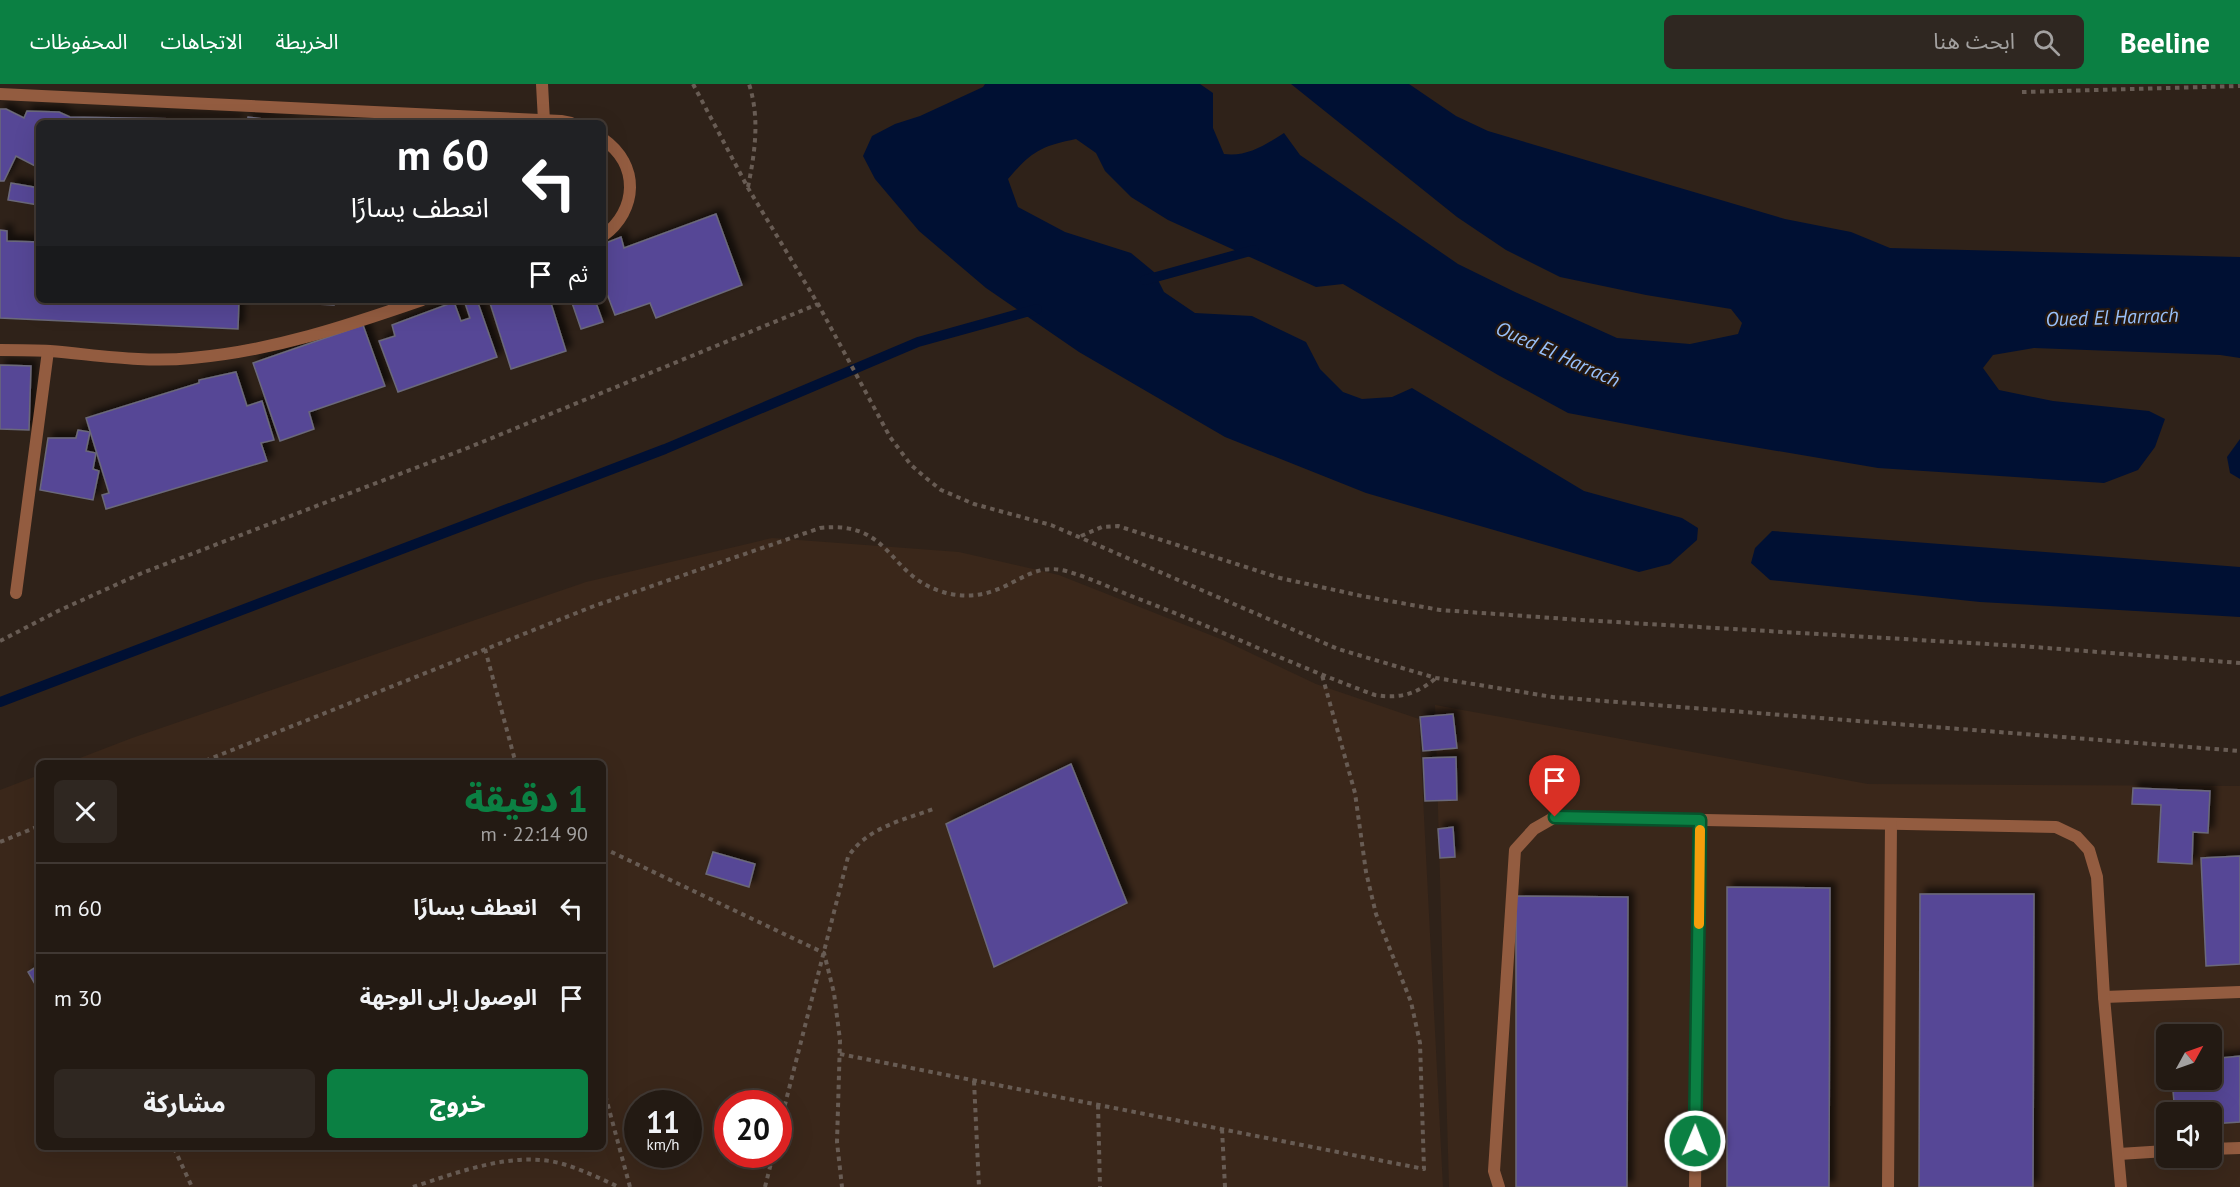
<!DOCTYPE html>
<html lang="ar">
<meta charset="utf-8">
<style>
body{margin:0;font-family:"PT Sans","Noto Sans Arabic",sans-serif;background:#2f2721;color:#f1f3f6;direction:rtl;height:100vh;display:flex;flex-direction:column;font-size:22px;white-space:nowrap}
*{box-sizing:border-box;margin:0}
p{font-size:20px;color:#a3a1a0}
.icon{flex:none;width:33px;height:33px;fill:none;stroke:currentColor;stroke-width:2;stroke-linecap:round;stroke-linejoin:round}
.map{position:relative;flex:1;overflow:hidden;direction:ltr}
.details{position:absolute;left:36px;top:676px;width:570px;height:390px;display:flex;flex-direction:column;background:#231a13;border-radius:9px;box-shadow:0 6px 24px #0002,0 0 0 2px #403833;direction:rtl}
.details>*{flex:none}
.guide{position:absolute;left:36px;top:36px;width:570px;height:183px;border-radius:9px;box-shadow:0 6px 24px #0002,0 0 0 2px #403833;direction:rtl;background:#202124;color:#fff;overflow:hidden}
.needle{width:39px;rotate:50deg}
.controls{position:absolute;left:2156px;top:940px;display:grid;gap:12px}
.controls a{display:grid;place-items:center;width:66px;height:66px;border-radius:9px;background:#231a13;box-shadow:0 6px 24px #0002,0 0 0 2px #403833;font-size:30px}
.speed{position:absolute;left:624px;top:1006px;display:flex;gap:12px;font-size:30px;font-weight:700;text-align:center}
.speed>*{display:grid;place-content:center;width:78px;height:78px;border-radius:50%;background:#231a13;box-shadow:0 6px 24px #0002,0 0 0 2px #403833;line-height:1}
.speed small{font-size:15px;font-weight:400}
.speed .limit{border:9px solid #d22;background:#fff;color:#111}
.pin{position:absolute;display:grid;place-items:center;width:51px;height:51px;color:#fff;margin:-62px -26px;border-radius:50% 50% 50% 0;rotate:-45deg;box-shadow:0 0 6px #0007}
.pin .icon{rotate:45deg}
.me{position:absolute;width:66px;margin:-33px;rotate:1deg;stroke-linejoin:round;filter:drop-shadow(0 0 4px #0008)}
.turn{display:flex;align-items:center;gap:21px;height:126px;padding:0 18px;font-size:27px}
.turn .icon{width:78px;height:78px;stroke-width:2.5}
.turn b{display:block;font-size:42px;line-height:51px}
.then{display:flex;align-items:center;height:57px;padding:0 18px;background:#0003;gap:12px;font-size:22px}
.round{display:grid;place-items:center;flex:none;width:63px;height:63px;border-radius:9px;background:#2f2721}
.headline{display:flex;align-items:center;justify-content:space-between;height:102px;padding:0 18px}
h1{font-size:36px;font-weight:800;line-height:45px;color:#0b8043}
.primary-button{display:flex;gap:12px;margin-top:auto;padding:12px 18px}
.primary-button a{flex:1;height:69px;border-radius:9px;background:#0b8043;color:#fff;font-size:24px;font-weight:800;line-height:69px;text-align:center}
.primary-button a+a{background:#2f2721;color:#f1f3f6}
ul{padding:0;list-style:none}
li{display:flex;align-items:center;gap:18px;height:90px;padding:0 18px;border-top:2px solid #403833}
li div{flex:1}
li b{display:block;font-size:22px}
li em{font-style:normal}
header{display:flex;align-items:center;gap:36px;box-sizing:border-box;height:84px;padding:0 30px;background:#0b8043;color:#fff}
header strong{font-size:28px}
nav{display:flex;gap:33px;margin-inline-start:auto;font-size:21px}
.search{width:420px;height:54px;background:#2f2721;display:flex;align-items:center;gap:15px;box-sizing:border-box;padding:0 21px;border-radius:9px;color:#a3a1a0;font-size:22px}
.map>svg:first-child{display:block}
</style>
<header>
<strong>Beeline</strong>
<div class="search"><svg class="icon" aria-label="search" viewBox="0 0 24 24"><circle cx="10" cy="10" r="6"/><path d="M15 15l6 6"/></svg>ابحث هنا</div>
<nav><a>الخريطة</a><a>الاتجاهات</a><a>المحفوظات</a></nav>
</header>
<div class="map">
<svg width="2240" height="1103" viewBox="0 0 2240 1103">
<defs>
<filter id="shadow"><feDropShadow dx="5.5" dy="-5.5" stdDeviation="3" flood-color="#0009"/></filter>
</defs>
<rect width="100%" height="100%" fill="#2f2219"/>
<g fill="#3a271a" fill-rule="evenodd">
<path d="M772,454l187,14 100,23 164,65 93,44 103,35 24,468h-1443v-397l39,-15v373h564v-384l-536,-1 65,-25 454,-156zM638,1020h50v51h-50zM728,1020h50v51h-50z"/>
<path d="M1435,621l433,79 372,2v401h-791zM2166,951h45v45h-45zM2166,1029h45v45h-45z"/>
</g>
<g fill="#001033">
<path d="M985,0h215l13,9v35l11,26c23,3 41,-9 60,-21l16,22 158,109 57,28 102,46 73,6 48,-10 4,-11 -11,-14 -85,-14 -86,-18 -54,-27 -49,-33 -166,-133h118l47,32 32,15 297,88 66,13 39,16 350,9v101l-20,-3 -186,-7 -41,7 -10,13 16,22 54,11 96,10 16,8 -10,28 -17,23 -34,13 -226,-15 -189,-32 -121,-23 -70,-38 -155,-91 -27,3 -148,-67 -37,-23 -26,-26 -9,-18 -20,-14c-35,7 -45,13 -68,40l10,28 47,25 66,21 23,19 10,20 31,21 57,3 54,26 14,27 23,23 19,7 30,-2 20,-9 172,103 98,27 16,10 -1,12 -27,24 -31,8 -273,-79 -141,-56 -146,-85 -93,-64 -67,-57 -44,-52 -12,-23 9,-20 23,-12 25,-8 63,-29z"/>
<path d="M2240,355v40l-10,-6 -3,-16z"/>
<path d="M1772,447l468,36v50l-260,-15 -210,-22 -19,-17 4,-15z"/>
</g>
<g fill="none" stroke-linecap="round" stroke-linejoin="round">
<g stroke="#001033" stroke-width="10">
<path d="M1145,196l109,-30"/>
<path d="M0,618l665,-253 253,-107 119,-33"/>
</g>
</g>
<g fill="#574696" stroke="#6b697a" stroke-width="1.5" filter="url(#shadow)">
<path d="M0,25h6l18,9 3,-7 32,1 11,5 167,3v3h-198v45l-23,-12 -12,25h-4z"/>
<path d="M248,33l46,6h-47z"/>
<path d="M11,99l28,5v17l-31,-5z"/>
<path d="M716,130l26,71 -86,33 -6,-15 -35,12 -12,-32v-39l18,-7 3,11z"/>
<path d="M0,146l7,1v10l32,1v58h295v5l-95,-5 -1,29 -238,-11z"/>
<path d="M464,216h13l20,57 -99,35 -19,-51 16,-5 -3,-11 62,-23 7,19 9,-3z"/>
<path d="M489,216h27l1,4 11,-4h22l16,51 -55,18z"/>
<path d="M571,216h24l8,22 -22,7z"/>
<path d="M363,241l22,61 -76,26 5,17 -34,12 -27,-78z"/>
<path d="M0,281l31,1 -2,64 -29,-1z"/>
<path d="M236,288l11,34 15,-5 12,39 -13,3 6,18 -161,48 -4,-14 7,-2 -23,-75 113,-35v-3z"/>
<path d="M78,346l12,2 -4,19 10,2 -3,16 6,2 -6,29 -53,-10 8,-52h28z"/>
<path d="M1453,630l4,34 -34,3 -3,-34z"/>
<path d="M1456,673l1,43 -32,1 -2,-43z"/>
<path d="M1071,680l56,139 -133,64 -48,-143z"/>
<path d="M2133,704l77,3 -2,42 -15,-1 -1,32 -34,-2 3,-57 -29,-1z"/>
<path d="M1453,743l2,30 -15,1 -2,-29z"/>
<path d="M713,768l42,12 -6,23 -43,-13z"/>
<path d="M2240,772v108l-34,2 -5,-108z"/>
<path d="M1727,803l103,1 -1,299h-102z"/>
<path d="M1920,810h114l-1,293h-114z"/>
<path d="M1516,812l112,1 -1,290h-111z"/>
<path d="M39,881v26l-11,-19z"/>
<path d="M2240,972v66l-29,2v-11h-36l-3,-33h39v-21z"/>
</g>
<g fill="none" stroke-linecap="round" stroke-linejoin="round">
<g stroke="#685c54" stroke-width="4" stroke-dasharray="4.5 4.5" stroke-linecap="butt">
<path d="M693,0l55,104 70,116 72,133 21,28 15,13 15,12 33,14 77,21 287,124 98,29 117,19 687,54"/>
<path d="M2022,8l218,-6"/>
<path d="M748,103c7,-35 12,-69 1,-103"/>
<path d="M1081,452l21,-9 16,-1 162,52 82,18 78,14 141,10 440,26 219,17"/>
<path d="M0,557l58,-30 84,-38 328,-126 348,-143"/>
<path d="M485,565l31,115"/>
<path d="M197,680l397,-158 226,-78c71,-8 67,46 120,63 17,6 36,6 53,0 27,-9 42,-28 73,-20 25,7 49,19 73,28 79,30 156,67 236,96 25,4 42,-1 61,-17"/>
<path d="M0,758l39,-16"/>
<path d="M603,764l221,105 10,40 6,47 -3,102 5,45"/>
<path d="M840,970l584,115 -4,-126 -9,-41 -35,-88 -10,-42 -11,-79 -33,-118"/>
<path d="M974,997l5,106"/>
<path d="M603,1003l27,100"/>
<path d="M1098,1021l2,82"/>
<path d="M1222,1045l3,58"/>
<path d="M778,1048l70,-275c19,-30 56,-37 88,-49"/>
<path d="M174,1064l18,39"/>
<path d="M413,1103c46,-15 102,-37 150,-23 20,6 38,15 56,23"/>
<path d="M765,1103l8,-32"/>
</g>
<g stroke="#935c40" stroke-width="12">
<path d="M2104,913l136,-5"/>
<path d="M2211,1065l29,-1"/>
<path d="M2119,1070l47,-3"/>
<path d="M1499,1103l-5,-16 21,-321 19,-21 21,-12 501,10 21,10 12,13 8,27 7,120 17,190"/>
<path d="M1695,1103l5,-367"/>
<path d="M1888,1103l3,-363"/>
</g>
<g stroke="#935c40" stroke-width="12">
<path d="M542,0l2,37"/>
<path d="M0,10l561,27 10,2"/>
<path d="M603,55c37,26 35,71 0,97"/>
<path d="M0,266c17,0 34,0 50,1 48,4 94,12 142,7 80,-7 155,-32 230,-58"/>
<path d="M16,509l32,-242"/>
</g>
</g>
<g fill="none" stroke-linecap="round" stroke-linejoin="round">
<defs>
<path id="route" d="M1555,733l145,3 -5,321"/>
</defs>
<use href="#route" stroke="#07532c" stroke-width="15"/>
<use href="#route" stroke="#0b8043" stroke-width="10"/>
<path stroke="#f59e0b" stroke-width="10" d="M1699,840l1,-94"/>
</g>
<g text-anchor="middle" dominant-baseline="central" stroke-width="4.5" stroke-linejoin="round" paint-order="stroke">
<g font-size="20" font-style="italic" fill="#98c0fa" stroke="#251810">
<text transform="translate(2112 233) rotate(-2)">Oued El Harrach</text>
<text transform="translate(1558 270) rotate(24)">Oued El Harrach</text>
</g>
</g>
</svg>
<div class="controls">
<a><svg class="needle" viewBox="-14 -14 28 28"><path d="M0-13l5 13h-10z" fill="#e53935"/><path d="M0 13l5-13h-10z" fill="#a3a1a0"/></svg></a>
<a><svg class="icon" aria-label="sound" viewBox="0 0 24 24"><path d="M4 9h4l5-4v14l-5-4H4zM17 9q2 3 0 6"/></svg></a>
</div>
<div class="speed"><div>11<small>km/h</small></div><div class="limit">20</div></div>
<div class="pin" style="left:1555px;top:733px;background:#d93025"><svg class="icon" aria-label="arrive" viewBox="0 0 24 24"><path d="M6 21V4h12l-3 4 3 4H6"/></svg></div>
<svg class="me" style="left:1695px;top:1057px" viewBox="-20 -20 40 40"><circle r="17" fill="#0b8043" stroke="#fff" stroke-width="3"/><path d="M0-11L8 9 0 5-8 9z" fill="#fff"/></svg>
<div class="guide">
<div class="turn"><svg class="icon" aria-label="left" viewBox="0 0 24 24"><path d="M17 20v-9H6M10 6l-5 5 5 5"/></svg><div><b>60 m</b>انعطف يسارًا</div></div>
<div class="then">ثم<svg class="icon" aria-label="arrive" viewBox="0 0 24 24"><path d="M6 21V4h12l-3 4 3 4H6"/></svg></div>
</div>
<section class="details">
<div class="headline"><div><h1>1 دقيقة</h1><p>90 m · 22:14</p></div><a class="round"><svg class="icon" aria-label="close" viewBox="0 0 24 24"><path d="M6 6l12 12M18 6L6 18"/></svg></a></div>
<ul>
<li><svg class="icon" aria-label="left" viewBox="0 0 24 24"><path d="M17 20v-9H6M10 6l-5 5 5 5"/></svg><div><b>انعطف يسارًا</b></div><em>60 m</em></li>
<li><svg class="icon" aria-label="arrive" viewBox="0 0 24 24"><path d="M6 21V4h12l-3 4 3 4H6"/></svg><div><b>الوصول إلى الوجهة</b></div><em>30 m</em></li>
</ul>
<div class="primary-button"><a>خروج</a><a>مشاركة</a></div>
</section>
</div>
